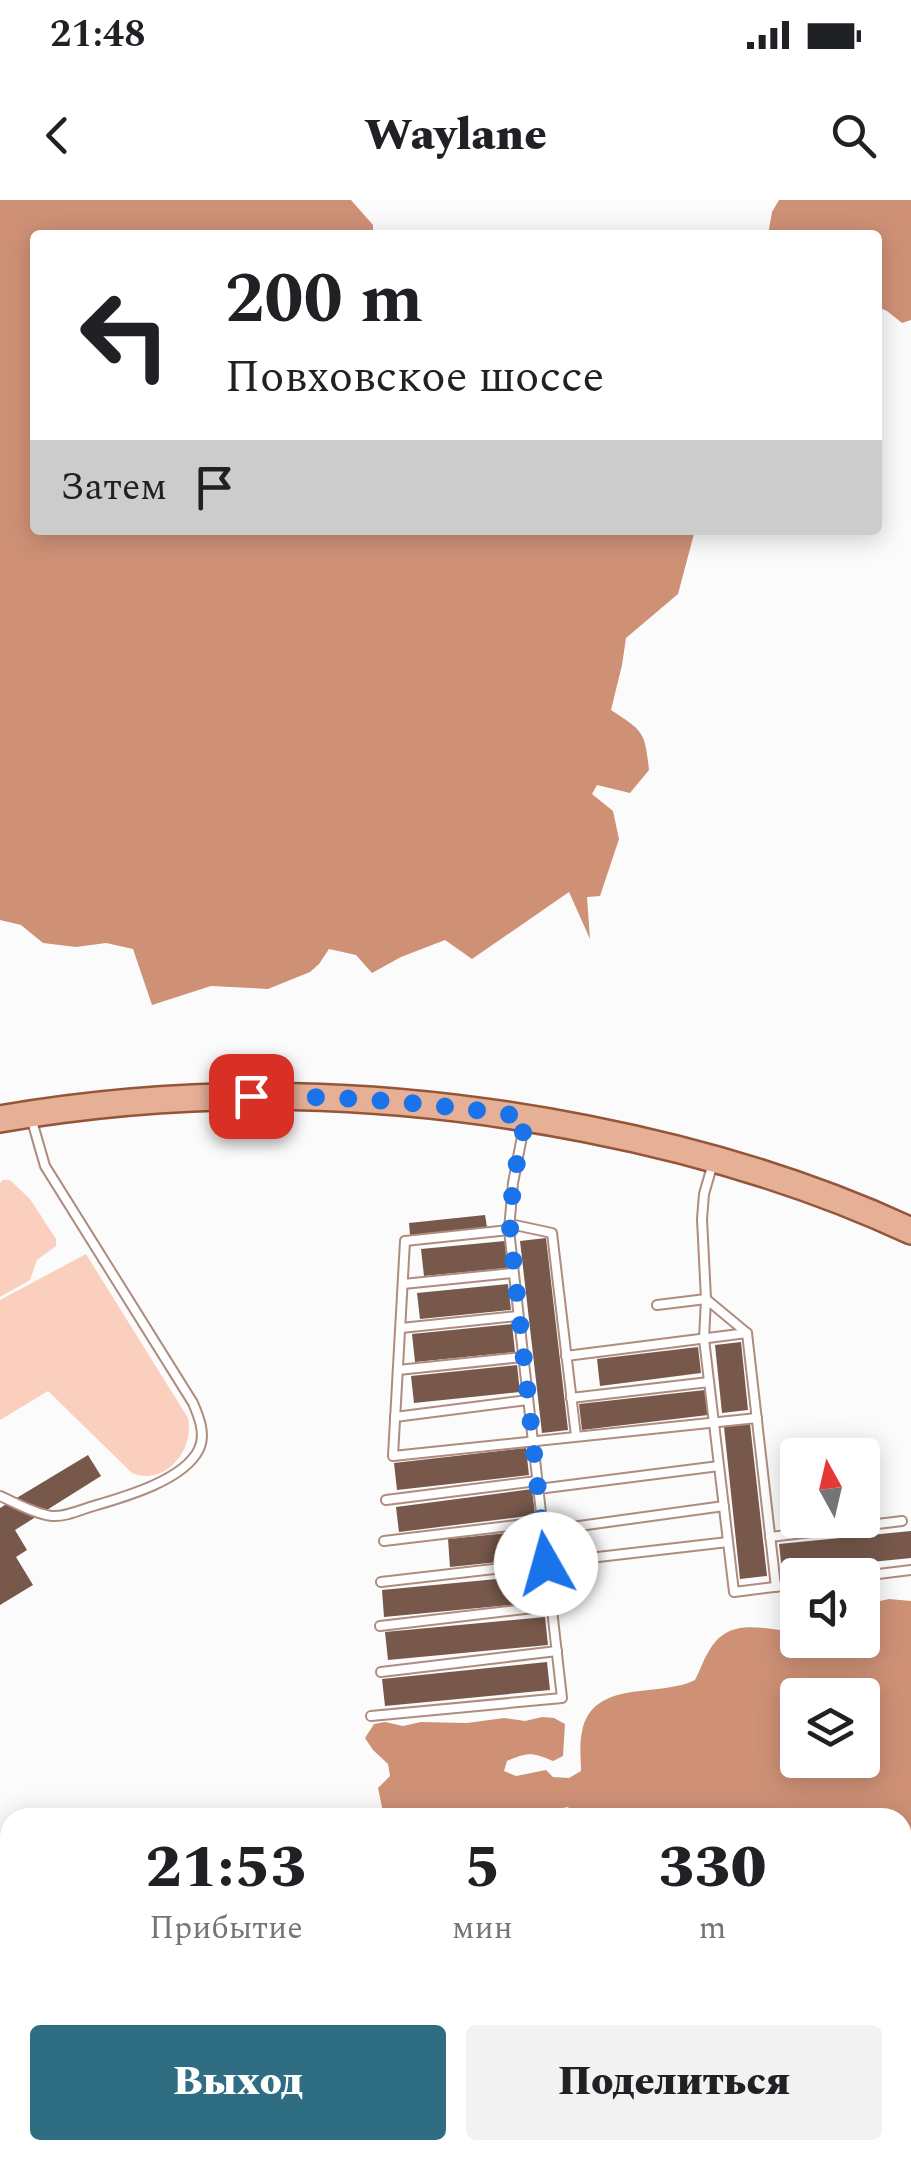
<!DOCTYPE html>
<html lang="ru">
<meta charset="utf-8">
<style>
body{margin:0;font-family:Spectral,serif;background:#f2f2f2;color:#202124;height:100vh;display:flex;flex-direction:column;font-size:38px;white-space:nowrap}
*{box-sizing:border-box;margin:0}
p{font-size:32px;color:#757577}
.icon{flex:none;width:55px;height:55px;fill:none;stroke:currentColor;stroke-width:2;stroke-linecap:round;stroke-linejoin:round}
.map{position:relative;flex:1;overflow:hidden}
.side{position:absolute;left:0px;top:1608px;width:912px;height:352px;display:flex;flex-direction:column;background:#fff;border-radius:30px 30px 0 0;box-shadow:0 5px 25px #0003}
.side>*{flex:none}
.banner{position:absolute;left:30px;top:30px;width:852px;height:305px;border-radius:10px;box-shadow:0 5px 25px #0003;background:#fff;color:#202124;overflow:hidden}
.needle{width:65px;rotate:352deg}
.tools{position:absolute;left:780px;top:1238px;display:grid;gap:20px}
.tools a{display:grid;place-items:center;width:100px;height:100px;border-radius:10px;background:#fff;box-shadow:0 5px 25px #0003;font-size:50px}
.pin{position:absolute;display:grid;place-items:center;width:85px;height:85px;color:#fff;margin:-42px;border-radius:20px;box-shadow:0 5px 15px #0006}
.me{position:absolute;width:110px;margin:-55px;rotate:353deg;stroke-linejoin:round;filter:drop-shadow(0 0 8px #0008)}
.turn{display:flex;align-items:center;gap:35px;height:210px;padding:0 30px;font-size:45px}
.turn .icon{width:130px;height:130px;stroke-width:2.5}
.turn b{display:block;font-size:70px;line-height:85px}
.then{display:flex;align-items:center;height:95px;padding:0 30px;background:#0003;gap:20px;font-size:38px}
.eta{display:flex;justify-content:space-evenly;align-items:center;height:170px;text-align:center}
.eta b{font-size:60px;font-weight:800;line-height:70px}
.primary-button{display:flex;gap:20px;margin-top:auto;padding:20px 30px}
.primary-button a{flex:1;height:115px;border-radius:10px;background:#2f6d83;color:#fff;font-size:40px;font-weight:800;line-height:115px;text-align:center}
.primary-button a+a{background:#f2f2f2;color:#202124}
.status{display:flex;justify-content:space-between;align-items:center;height:70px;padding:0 50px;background:#fff;direction:ltr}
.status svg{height:28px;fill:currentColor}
header{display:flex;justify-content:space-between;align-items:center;height:130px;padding:0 30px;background:#fff;font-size:45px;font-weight:800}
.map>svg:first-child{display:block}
</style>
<div class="status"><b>21:48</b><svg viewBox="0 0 49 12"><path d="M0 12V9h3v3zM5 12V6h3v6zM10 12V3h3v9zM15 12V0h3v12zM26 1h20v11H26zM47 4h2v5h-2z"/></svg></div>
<header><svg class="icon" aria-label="back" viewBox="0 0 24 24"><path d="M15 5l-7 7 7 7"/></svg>Waylane<svg class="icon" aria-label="search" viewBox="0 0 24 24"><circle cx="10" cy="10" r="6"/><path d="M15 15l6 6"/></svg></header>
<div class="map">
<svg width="911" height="1959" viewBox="0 0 911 1959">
<rect width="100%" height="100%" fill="#fbfbfb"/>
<g fill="#fbcfbd">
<path d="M3,980h7l20,19 26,40v7l-19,14 -7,20 -30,17v-114z"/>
<path d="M86,1054l102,164c7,32 -23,69 -56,55l-84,-82 -48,29v-120z"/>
</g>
<g fill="#ce9176" fill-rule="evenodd">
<path d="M0,0h351l22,25v10h-338v295h660l-17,64 -52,44 -4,27 -11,45c32,21 34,21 38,60l-19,23 -33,-8 -5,9 21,17 6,28 -19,57 -13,1 3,42 -21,-47 -97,67 -27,-19 -44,17 -29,16 -16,-18 -27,-6 -10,15 -9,8 -42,17 -57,-3 -59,19 -19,-56 -27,-6 -30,4 -33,-4 -22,-18 -21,-5z"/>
<path d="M779,0h132v120l-9,3 -15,-12 -9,-4v-72h-110l4,-23z"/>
<path d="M889,1399l22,2v492c-4,15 0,48 0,66h-31l10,-9h12v-332h-326l-8,-11 -16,3 -9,7h-159l-6,-29 12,-12 -2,-12 -15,-14 -8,-12 9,-14 11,-2 18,4 18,-4 46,1 37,-5 21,3 17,-4 12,1 11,6 -2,32 -10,5c-21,-9 -25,-9 -46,0l-3,10 12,5 30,-6 7,7 16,1 12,-7c0,-12 -2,-27 1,-39 10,-54 78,-34 113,-52 5,-9 8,-20 14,-29 20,-36 56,-21 88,-19l1,8h64l1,-32 3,-4zM798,1495h64v65h-64z"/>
<path d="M253,1950h21l4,5 13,-5h585l-10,9h-620z"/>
</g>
<g fill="#77584b">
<path d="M485,1015l2,12 -77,8 -1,-12z"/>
<path d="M546,1038l22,192 -26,3 -22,-192z"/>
<path d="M505,1041l2,27 -83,8 -3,-27z"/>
<path d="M508,1084l3,26 -91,9 -3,-26z"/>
<path d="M512,1124l3,28 -100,10 -3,-28z"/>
<path d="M741,1142l7,68 -26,3 -7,-68z"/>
<path d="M698,1147l3,26 -101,13 -3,-27z"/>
<path d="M517,1165l3,27 -106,11 -3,-27z"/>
<path d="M705,1190l3,25 -126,15 -3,-26z"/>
<path d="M750,1224l17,152 -27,3 -16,-152z"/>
<path d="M526,1248l3,27 -132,15 -3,-27z"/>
<path d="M88,1255l13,21 -86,54 12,20 -11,7 17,28 -33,20v-97z"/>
<path d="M532,1289l3,26 -136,17 -3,-25z"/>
<path d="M536,1330l2,28 -88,9 -2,-28z"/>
<path d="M911,1331v27l-129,13 -3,-27z"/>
<path d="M540,1375l3,27 -159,15 -2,-27z"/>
<path d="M545,1417l3,28 -160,15 -3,-28z"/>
<path d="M547,1462l3,28 -165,16 -3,-27z"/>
</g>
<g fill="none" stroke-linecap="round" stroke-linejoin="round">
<defs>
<g id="service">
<path d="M713,963l-9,31 -2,25 4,80 -2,40 30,253 64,-8"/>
<path d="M510,1024l42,9 24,203"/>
<path d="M509,1030l-104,11 -12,215 364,-38"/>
<path d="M403,1084l110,-11"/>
<path d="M657,1105l49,-6 41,34 29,254"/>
<path d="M401,1128l117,-12"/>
<path d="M566,1156l181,-23"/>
<path d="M398,1170l125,-13"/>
<path d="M571,1198l138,-16"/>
<path d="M395,1217l133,-17"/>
<path d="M538,1289l181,-23"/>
<path d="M0,1296c16,7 35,18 52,20 12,1 26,-5 38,-9 31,-9 94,-26 109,-58 7,-15 0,-32 -6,-46l-148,-237 -13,-45"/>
<path d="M386,1300l151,-19"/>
<path d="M543,1331l181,-25"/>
<path d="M770,1337l132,-16"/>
<path d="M384,1341l158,-19"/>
<path d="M862,1376l49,-6"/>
<path d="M381,1382l347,-40"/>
<path d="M380,1426l171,-20"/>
<path d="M381,1472l176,-21"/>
<path d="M371,1516l191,-18 -53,-468 4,-47 12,-62"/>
</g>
<path id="primary" d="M0,919c199,-34 389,-29 587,10 112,22 221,54 324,102"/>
</defs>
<use href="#service" stroke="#ae8c7e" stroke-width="12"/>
<use href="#primary" stroke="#945538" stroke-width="30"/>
<use href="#service" stroke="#fff" stroke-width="8"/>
<use href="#primary" stroke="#e6b097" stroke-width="25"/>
</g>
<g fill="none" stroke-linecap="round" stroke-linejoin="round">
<path stroke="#1a73e8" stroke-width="18" stroke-dasharray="0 32.4" d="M251,896c95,0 181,7 275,21l-13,66 -3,47 36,334"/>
</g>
</svg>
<div class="tools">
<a><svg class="needle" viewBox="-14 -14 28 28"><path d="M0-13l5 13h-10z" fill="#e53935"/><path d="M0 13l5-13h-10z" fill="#757577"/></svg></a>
<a><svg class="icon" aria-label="sound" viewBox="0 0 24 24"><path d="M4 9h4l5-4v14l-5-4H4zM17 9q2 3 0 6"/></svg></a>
<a><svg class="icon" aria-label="layers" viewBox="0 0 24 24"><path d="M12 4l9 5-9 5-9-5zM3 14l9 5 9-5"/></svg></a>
</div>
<div class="pin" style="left:251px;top:896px;background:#d93025"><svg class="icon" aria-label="arrive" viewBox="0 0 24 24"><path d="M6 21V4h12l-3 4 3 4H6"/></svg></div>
<svg class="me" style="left:546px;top:1364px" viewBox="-20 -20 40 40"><circle r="19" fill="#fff"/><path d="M0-13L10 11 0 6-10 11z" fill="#1a73e8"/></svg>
<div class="banner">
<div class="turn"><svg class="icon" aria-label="left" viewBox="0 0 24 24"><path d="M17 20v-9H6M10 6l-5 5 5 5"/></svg><div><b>200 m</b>Повховское шоссе</div></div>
<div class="then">Затем<svg class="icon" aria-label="arrive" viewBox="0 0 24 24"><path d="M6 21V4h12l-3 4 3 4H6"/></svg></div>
</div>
<section class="side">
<div class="eta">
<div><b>21:53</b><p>Прибытие</p></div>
<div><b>5</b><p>мин</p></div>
<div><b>330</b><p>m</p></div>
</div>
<div class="primary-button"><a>Выход</a><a>Поделиться</a></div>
</section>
</div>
